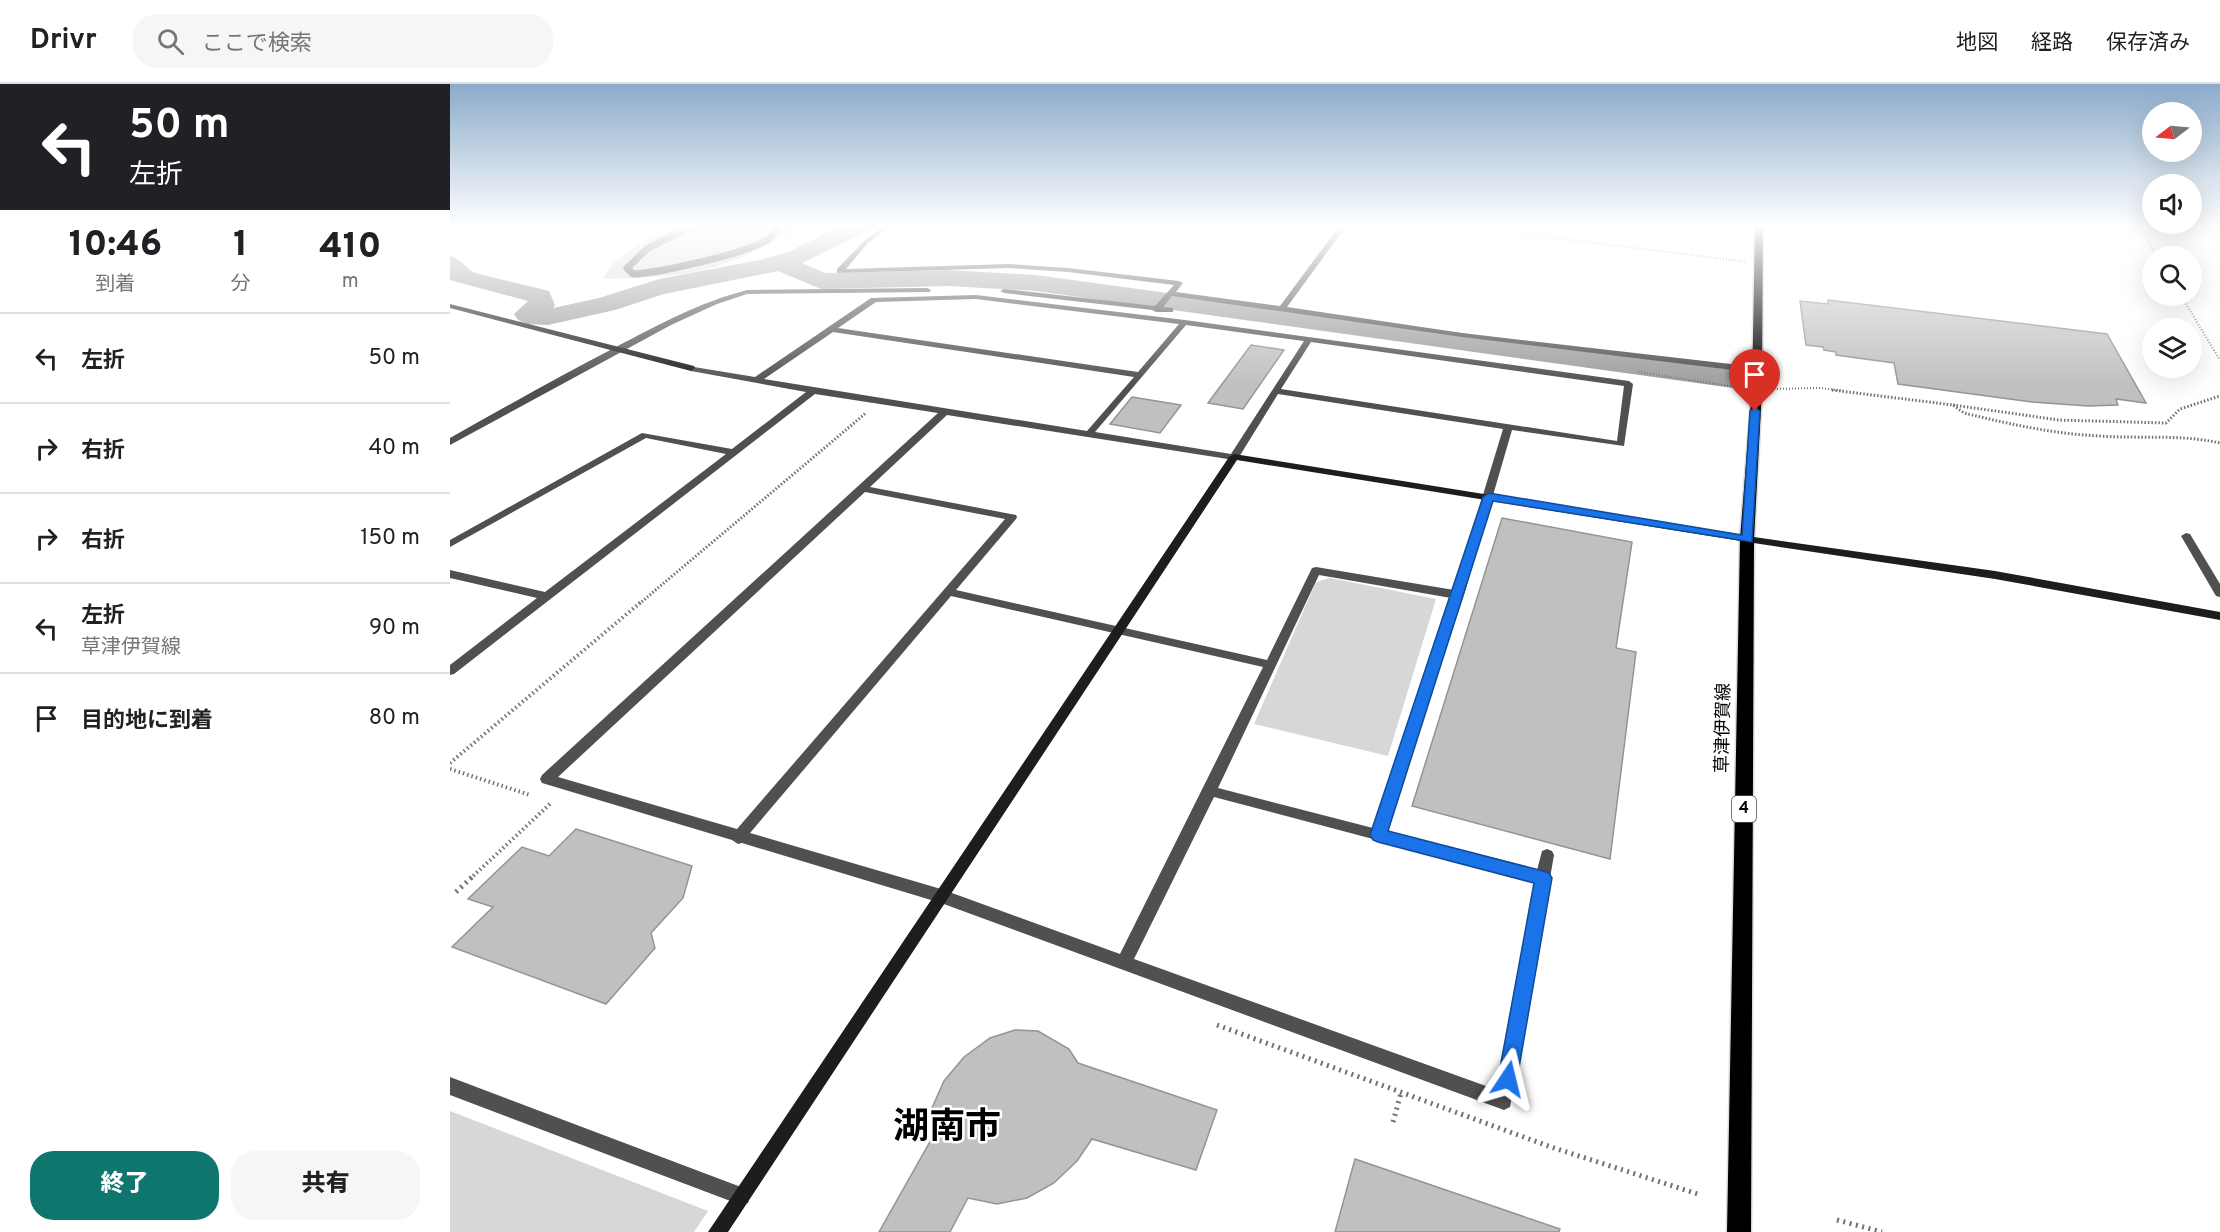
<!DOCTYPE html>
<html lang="ja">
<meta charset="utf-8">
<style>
body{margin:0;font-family:Overpass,"Noto Sans JP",sans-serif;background:#f6f6f6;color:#202124;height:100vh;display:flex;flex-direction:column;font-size:22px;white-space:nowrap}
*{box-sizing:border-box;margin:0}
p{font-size:20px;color:#757577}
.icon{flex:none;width:33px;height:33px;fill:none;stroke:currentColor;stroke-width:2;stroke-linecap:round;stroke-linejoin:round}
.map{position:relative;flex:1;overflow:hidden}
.details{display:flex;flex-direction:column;background:#fff;width:450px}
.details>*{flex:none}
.top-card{background:#202124;color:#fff;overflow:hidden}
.needle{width:39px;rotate:254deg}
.tools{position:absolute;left:1692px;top:18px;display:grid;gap:12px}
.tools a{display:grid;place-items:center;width:60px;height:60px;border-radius:50%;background:#fff;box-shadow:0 6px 24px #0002;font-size:30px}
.pin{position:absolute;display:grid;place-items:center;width:51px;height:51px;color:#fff;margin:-62px -26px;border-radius:50% 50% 50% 0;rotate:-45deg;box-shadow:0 0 6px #0007}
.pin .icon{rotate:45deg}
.me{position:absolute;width:66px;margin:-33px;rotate:10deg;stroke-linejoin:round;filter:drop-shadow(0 0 4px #0008)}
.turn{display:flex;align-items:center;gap:21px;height:126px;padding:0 30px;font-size:27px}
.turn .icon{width:78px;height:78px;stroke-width:2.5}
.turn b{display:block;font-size:42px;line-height:51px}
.eta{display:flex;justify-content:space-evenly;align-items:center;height:102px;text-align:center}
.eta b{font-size:36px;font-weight:800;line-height:42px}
.cta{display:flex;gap:12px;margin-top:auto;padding:12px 30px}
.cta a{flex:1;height:69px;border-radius:24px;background:#0f766e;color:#fff;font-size:24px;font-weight:800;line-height:69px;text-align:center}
.cta a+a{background:#f6f6f6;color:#202124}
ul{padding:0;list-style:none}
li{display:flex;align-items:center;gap:18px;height:90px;padding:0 30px;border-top:2px solid #e0e0e0}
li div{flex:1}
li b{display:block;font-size:22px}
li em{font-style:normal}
header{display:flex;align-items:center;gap:36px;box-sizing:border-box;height:84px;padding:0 30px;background:#fff;border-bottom:2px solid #e0e0e0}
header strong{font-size:28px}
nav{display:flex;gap:33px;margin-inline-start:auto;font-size:21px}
.search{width:420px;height:54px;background:#f6f6f6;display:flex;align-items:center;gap:15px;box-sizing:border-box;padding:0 21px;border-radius:24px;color:#757577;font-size:22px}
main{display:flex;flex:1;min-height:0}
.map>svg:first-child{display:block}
</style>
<header>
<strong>Drivr</strong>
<div class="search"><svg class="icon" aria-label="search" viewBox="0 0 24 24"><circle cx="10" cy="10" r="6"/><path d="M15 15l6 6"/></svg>ここで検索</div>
<nav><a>地図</a><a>経路</a><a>保存済み</a></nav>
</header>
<main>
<section class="details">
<div class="top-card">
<div class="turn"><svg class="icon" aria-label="left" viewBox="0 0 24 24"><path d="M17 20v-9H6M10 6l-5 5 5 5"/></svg><div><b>50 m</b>左折</div></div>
</div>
<div class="eta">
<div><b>10:46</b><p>到着</p></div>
<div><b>1</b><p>分</p></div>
<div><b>410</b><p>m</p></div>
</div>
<ul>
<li><svg class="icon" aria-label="left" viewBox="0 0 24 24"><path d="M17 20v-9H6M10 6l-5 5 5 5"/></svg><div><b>左折</b></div><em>50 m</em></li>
<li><svg class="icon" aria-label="right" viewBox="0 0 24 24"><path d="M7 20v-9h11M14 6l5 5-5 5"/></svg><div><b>右折</b></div><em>40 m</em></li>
<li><svg class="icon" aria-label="right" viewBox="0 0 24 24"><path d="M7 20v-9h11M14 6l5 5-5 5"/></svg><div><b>右折</b></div><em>150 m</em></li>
<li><svg class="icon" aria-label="left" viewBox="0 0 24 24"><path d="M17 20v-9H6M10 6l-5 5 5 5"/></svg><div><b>左折</b><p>草津伊賀線</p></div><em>90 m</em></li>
<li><svg class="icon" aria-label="arrive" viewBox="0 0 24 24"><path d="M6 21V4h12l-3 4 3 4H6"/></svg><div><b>目的地に到着</b></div><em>80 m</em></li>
</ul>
<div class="cta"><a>終了</a><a>共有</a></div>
</section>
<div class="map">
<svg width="1770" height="1148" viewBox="0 0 1770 1148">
<rect width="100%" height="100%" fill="#fff"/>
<g fill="#d7d7d7">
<path d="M225,141h132c-24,12 -47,24 -72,35 -41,17 -88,18 -132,19 10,-26 49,-40 72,-54z"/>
<path d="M880,494l106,21 -48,157 -134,-32 62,-142z"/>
<path d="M0,1027l258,100 -14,21h-244z"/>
</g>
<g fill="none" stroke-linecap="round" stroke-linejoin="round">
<path fill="#9e9e9e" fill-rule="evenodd" d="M393,141h29l-3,5 -67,33 23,10 124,-3 87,5 697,95 10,3 5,6 -5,6 -10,3 -697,-97 -87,-5 -128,3 -43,-18 -114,23 -49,16 -67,15 -21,-1 -9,-4 -4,-6 14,-13 -78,-21v-24c12,3 15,12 25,17l74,18 6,14 -2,3 46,-10 60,-19 101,-19 28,-8z"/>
</g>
<g fill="#c0c0c0" stroke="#949494" stroke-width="1.5">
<path d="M1378,216l279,34 39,69 -30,-4 2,6 -30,1 -56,-4 -134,-18 -4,-21 -58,-8v-3l-12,-2 -1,-3 -17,-2 -6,-44 28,3z"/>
<path d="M801,261l33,5 -41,59 -35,-6z"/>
<path d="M682,313l49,8 -21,28 -50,-9z"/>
<path d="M1052,434l130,24 -16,106 20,4 -26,207 -198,-53z"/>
<path d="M126,745l116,37 -9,32 -32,35 4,15 -49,56 -154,-57 41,-40 -25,-8 54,-52 27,9z"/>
<path d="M565,946l23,1 31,18 9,14 139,47 -21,60 -104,-31 -15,22 -23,22 -27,15 -30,6 -29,-6 -18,34h-71l53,-94v-30l12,-27 20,-24 26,-19z"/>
<path d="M905,1075l205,70 -1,3h-224z"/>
</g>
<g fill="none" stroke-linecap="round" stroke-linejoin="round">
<defs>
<path id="primary" d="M1305,141h8l-1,164 -8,150 -3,693h-24l13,-693 12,-150z"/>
</defs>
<use href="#primary" stroke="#dbdbdb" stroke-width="3"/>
<g stroke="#727272" stroke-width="2" stroke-dasharray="1 2" stroke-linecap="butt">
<path d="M1002,141l294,37"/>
<path d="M1689,141l18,31"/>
<path d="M1731,212l39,64"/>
<path d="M1188,288l105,16"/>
<path d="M1321,305l49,-1 24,3"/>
</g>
<g stroke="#727272" stroke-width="3" stroke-dasharray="1.5 2" stroke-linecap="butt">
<path d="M1382,306l121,15 11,8c45,11 90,21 136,23 41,3 80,-2 120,7"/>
<path d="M1503,321l106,15 107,3 14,-14 40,-13"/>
<path d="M189,520l227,-191"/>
</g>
<g stroke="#727272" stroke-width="4" stroke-dasharray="1.5 3" stroke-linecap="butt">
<path d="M0,679l191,-161"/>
<path d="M0,685l80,26"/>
<path d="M20,795l81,-76"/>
</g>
<g stroke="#727272" stroke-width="5" stroke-dasharray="2 4.5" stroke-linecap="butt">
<path d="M6,808l16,-15"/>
<path d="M767,941l334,122 150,48"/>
<path d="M943,1038l8,-29"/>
<path d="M1387,1136l45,12"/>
</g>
<path stroke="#505050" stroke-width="7" d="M245,141l-47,23 -21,20 6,6c26,-1 110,-20 132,-33 5,-2 9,-9 13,-13l-2,-3"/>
<g fill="#505050" fill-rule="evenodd">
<path d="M435,141h8l-25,18 -22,26 163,-5 59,4 111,13 4,2 -7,9 104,14 60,-81h7l-60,82 175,26 295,34 4,3 -4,3 -295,-36 -290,-41 -9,11 10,1v4h-17l-4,-2 -148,-17 -4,-2 4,-2 151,17 19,-21 -106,-13 -59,-4 -172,5v-4l27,-28z"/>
<path d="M477,204l4,2 -1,2 -183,2 -30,10 -46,21 -221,120v-7c55,-31 110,-62 166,-91 42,-22 84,-45 131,-57z"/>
<path d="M526,211l209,25 444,61 4,3 -9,62 -112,-16 -48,165 -78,236 151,39 5,-19 5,-2 5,2 2,4 -44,252 -6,3 -563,-207 -199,-60 -4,1 -6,-4 -190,-57 -2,-4 2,-4 396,-362 -123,-19 -361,280 -4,1v-10l87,-67 -87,-20v-8l95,22 181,-138 -80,-16 -196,109v-7l192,-107 90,16 74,-57 -115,-21 -4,-3 1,-2 67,11 116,-79zM526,215l203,25 -41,48 -300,-44 38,-26zM736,241l118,16 -73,113 -136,-22zM383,248l301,45 -47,54 -323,-52zM861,258l313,44 -7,55 -336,-52zM828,310l225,35 -49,161 -138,-23 -4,1 -45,92 -311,-70 60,-71 1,-2 -1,-2 -146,-28 77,-72 287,45 5,-3zM415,408l140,27 -268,310 -179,-52zM869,491l132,23 -78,230 -155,-40zM501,512l312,71 -143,287 -179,-65 -191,-56zM764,713l321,85 -38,208 -363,-131z"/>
<path d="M1736,449l4,1 30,50v13l-4,-1 -35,-60z"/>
<path d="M0,993l291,110 7,2 2,7 -2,7 -7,2 -291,-110z"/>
</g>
<g fill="#1d1d1d" fill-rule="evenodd">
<path d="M0,220l244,62 1,2 -4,3 -241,-63z"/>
<path d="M784,370l513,82 248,35 225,41v8l-225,-41 -248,-37 -510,-82 -509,772h-20l521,-775z"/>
</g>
<use href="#primary" fill="#000" fill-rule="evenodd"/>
</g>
<linearGradient id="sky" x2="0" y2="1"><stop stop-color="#8aabca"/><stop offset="0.47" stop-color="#fff"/><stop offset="1" stop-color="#fff" stop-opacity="0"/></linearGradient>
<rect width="1770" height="302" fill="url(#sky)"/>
<path fill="#1a73e8" stroke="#114b97" stroke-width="1.5" d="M1305,323l5,4 -8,131 -259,-41 -105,330 155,40 6,2 3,5 -35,201 -2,7 -7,3 -7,-3 -3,-7 36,-196 -156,-41 -5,-2 -3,-5 113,-338 6,-4 253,42 8,-124z"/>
<g text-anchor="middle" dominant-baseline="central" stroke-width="5" stroke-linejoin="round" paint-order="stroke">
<rect fill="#fff" stroke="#4c4c4c" stroke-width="1.5" x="1282" y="712" width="24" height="26" rx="4.5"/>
<g font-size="16" font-weight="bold" fill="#000">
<text x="1294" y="725">4</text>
</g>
<g font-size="18" fill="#000" stroke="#fff">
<text transform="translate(1274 644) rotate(-89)">草津伊賀線</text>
</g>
<g font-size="36" font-weight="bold" fill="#000" stroke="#fff">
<text x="497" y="1045">湖南市</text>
</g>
</g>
</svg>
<div class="tools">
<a><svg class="needle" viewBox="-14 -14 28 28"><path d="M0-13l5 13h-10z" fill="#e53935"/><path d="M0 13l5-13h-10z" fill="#757577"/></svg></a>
<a><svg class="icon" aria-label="sound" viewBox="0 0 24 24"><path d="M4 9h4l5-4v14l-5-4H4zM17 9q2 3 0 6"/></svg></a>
<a><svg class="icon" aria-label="search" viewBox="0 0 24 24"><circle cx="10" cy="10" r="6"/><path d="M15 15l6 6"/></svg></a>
<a><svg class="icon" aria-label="layers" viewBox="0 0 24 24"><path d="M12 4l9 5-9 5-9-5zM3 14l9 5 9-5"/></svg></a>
</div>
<div class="pin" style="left:1305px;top:327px;background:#d93025"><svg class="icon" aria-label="arrive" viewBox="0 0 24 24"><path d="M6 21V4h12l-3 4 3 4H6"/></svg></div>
<svg class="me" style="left:1058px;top:995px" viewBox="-20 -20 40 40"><path d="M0-17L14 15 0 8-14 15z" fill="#1a73e8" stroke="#fff" stroke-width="4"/></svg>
</div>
</main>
